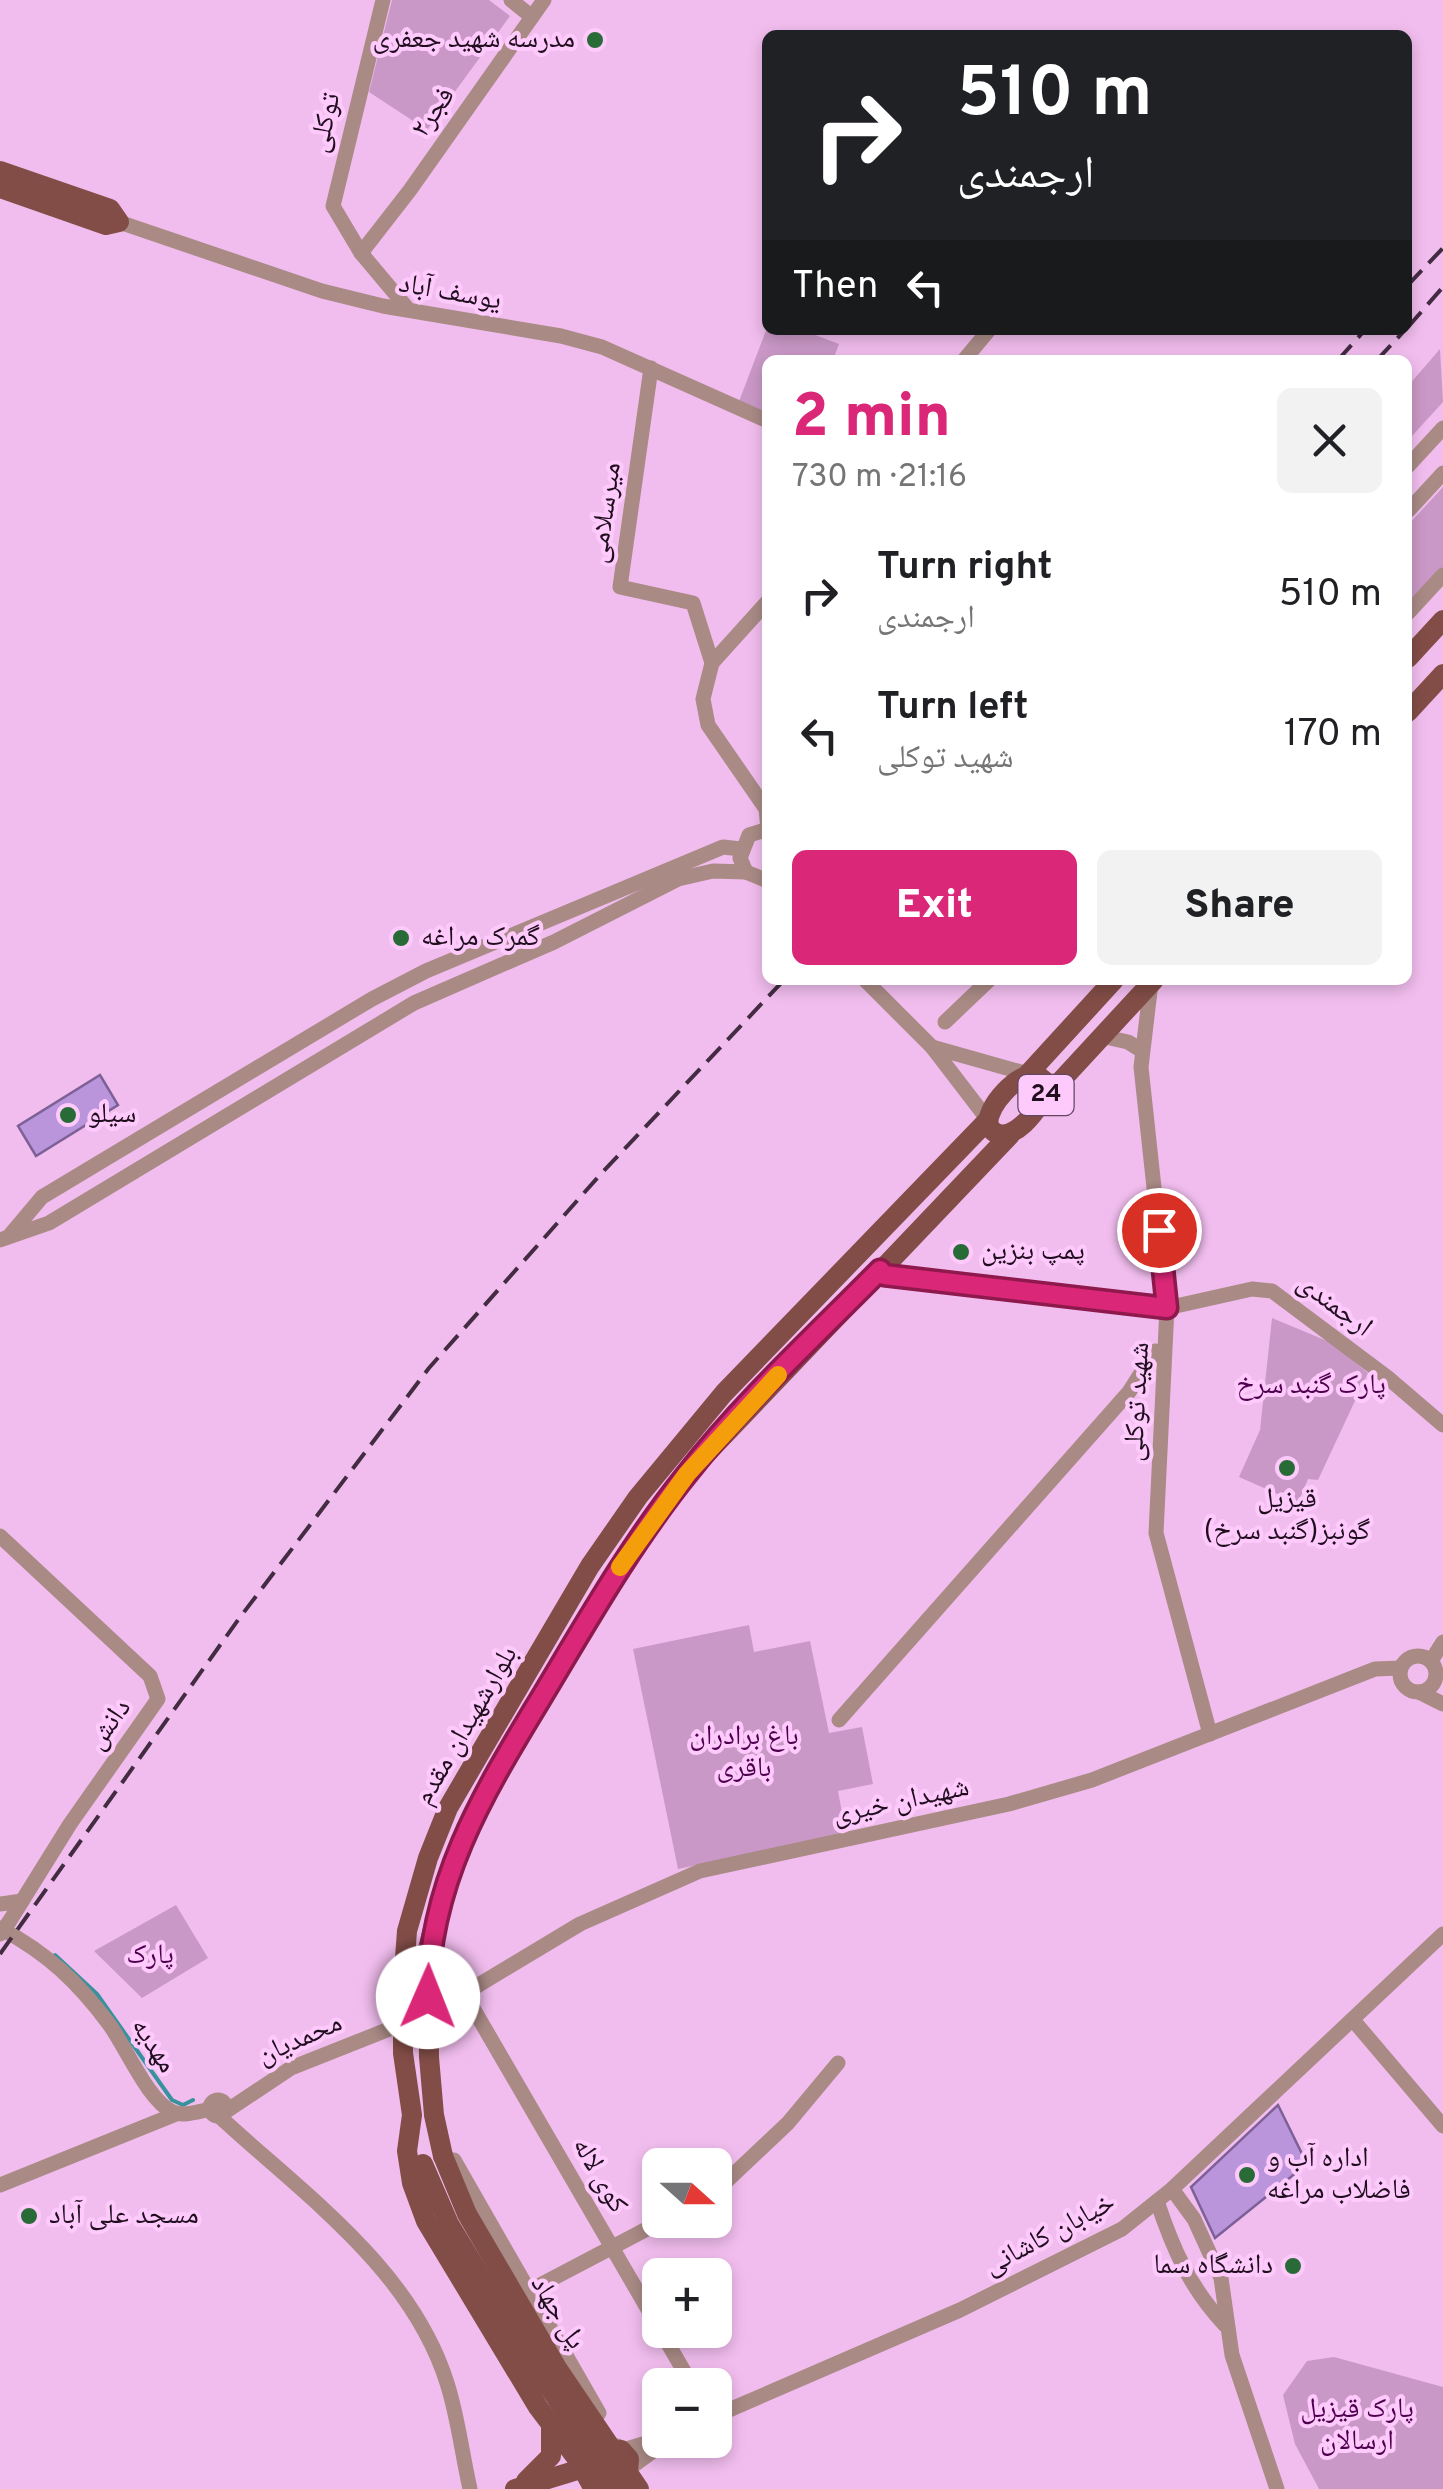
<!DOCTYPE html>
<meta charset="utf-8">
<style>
body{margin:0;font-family:Overpass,"Noto Naskh Arabic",sans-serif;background:#f2f2f2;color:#202124;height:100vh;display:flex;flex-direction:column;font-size:38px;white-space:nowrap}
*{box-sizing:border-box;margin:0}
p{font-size:32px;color:#757577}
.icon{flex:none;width:55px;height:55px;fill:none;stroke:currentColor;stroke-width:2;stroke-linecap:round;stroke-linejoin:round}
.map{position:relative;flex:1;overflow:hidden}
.sheet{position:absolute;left:762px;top:355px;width:650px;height:630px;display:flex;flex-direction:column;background:#fff;border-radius:15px;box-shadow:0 5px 15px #0003}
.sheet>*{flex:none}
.top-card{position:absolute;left:762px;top:30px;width:650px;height:305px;border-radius:15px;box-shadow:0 5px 15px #0003;background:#202124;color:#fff;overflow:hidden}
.needle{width:65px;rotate:111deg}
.fabs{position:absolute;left:642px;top:2148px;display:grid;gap:20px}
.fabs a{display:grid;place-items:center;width:90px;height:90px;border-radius:15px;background:#fff;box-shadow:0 5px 15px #0003;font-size:50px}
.pin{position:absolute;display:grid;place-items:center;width:85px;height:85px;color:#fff;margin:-42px;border:5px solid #fff;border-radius:50%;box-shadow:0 2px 10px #0007}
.me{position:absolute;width:110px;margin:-55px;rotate:1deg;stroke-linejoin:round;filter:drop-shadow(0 0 8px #0008)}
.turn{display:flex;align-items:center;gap:35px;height:210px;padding:0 30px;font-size:45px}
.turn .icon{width:130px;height:130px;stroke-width:2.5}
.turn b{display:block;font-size:70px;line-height:85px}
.then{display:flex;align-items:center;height:95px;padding:0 30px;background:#0003;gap:20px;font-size:38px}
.round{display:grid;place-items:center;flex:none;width:105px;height:105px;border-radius:15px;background:#f2f2f2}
.headline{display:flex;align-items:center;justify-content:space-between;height:170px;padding:0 30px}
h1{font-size:60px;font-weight:800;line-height:75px;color:#db2777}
.button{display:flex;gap:20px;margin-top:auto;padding:20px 30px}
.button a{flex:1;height:115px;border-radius:15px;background:#db2777;color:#fff;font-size:40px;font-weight:800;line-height:115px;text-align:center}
.button a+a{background:#f2f2f2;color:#202124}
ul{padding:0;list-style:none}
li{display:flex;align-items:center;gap:30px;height:140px;padding:0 30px}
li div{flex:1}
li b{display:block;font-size:38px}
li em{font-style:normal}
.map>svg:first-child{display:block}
</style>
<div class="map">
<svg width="1443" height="2489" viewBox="0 0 1443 2489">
<rect width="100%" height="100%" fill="#f1bdee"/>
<g fill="#ca98c7">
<path d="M392,0h97l21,16 -83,114 -58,-38z"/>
<path d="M767,328l35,2 37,14 -6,16h-65l-1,55 -29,-11z"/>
<path d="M1440,349l3,53 -31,34 -4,-4v-46z"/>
<path d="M1443,487v83l-35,38v-83z"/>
<path d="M1272,1318l60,25 36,30 -50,107 -10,-1 -10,24 -59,-26 21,-47z"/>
<path d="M749,1625l5,27 56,-11 19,92 33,-6 11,57 -35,7 8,43 -168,35 -45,-220z"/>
<path d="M176,1905l32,53 -66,40 -48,-47z"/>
<path d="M1334,2357l109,30v102h-124l-24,-45 -12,-49 24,-34z"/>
</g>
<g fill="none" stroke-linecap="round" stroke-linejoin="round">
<path stroke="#37929e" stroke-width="4" d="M55,1955l42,39 75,106 11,5 10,-5"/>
</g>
<g fill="#ba95dc" stroke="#7d6196" stroke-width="2.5">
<path d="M100,1075l18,30 -82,51 -18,-30z"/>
<path d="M1278,2105l29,59 -92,74 -24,-51z"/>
</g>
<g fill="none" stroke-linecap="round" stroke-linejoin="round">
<g stroke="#a98a85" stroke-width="15">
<path d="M383,0l-50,206 28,47 47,56"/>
<path d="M511,0l21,17"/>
<path d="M119,222l203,69 61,15 178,30 41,11 166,74"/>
<path d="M361,253l49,-63 134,-190"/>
<path d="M964,360l25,-30"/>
<path d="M651,368l-31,219 73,16 19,60"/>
<path d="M1408,466l35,-38"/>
<path d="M1408,511l35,-38"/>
<path d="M768,601l-56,62 -9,36 5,26 58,84 2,20"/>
<path d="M1408,613l35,-38"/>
<path d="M768,829l-19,6 -9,23 6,14 22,9"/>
<path d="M865,980l67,67"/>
<path d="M1151,983l-10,84 26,241 -11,225 54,201"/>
<path d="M945,1022l44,-42"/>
<path d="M1101,1036l27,6 13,8"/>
<path d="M988,1120l-56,-73 96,27"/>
<path d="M10,1235l32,-38 330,-198 54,-28 297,-124 18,2"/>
<path d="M0,1240l49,-17 365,-220 140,-61 124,-63 35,-8 33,1"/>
<path d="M880,1270l5,5 282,33 85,-19 20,2 115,86 56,48"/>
<path d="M0,1536l150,140 8,23 -88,125 -61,98"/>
<circle cx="1418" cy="1674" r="18"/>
<path d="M1431,1661l12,-19"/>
<path d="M1419,1692l24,12"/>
<path d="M839,1720l290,-328 26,-41"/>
<path d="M0,1904l22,-3"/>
<path d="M0,1928c47,25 78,54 109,96 17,23 39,77 64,88 10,5 27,-1 38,-3"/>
<path d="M463,1991l229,394"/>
<path d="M427,2016l153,-92 120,-53 309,-67 83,-24 283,-111 26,-1"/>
<path d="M1353,2020l90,106"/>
<circle cx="218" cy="2108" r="8"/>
<path d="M225,2112l66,-44 111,-44"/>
<path d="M219,2116c84,78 192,152 228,267 11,34 15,71 23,106"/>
<path d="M454,2160l145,253"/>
<path d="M0,2185l176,-71"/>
<path d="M1172,2189l22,30 27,59 11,77 45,134"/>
<path d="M715,2192l73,-69 50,-60"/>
<path d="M1157,2201c16,48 33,87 68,124"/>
<path d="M527,2292l137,-72"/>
<path d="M715,2416l245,-106 162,-81 50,-40 271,-255"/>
<path d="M618,2446l5,4 37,-11"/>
<path d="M630,2468l37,-27"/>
</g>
<g stroke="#834d47" stroke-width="20">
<path d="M0,171l110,38 9,13 -13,3 -106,-37"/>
<path d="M1408,658l35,-38"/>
<path d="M1408,712l35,-38"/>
<path d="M1028,1074l86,-94"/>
<path d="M1036,1074l11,9c1,21 -43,74 -59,41 1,-20 27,-49 48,-50z"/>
<path d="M1045,1098l109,-118"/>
<path d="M443,2156l-9,-41 -5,-58 -1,-108 14,-56 35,-86 142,-238 68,-95 323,-339"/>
<path d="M621,2450l8,9 -1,12 -27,15 -10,-2 -6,-11 2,-9 25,-13z"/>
<path d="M526,2481l25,-25v-27"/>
<path d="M515,2489l69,-21 -46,-61 -112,-186 -14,-38 -5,-32 5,-36 -9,-62v-68l4,-54 21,-73 20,-50 35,-60 107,-182 48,-69 86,-104 264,-273"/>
</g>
<g stroke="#432c42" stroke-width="4" stroke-dasharray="20 10" stroke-linecap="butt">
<path d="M1408,285l35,-37"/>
<path d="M1408,327l35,-40"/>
<path d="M1338,360l27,-30"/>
<path d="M1377,360l28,-30"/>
<path d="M0,1954l238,-334 191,-252 170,-192 185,-196"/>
</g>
<path stroke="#a98a85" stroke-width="15" d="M0,1934l9,-12"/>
<g stroke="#834d47" stroke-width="20">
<path d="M443,2156l24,58 90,154 82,121"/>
<path d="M423,2164l26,60 93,153 76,112"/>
</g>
</g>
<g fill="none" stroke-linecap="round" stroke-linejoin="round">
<defs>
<path id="route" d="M428,1997c1,-113 53,-200 110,-294 47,-78 92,-158 149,-229 57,-73 128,-138 193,-204l4,5 283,33 -8,-78"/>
</defs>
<use href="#route" stroke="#8e194d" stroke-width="25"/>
<use href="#route" stroke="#db2777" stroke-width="18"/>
<path stroke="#f59e0b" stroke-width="18" d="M620,1567l67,-93 91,-99"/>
</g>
<g fill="#286b36" stroke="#fecafc" stroke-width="4">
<circle cx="595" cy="40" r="10"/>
<circle cx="401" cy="938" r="10"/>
<circle cx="68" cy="1115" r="10"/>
<circle cx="961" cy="1252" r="10"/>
<circle cx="1287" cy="1468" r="10"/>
<circle cx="1247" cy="2175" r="10"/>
<circle cx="29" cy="2216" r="10"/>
<circle cx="1293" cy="2266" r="10"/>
</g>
<g text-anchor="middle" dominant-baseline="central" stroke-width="8" stroke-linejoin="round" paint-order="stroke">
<rect fill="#fecafc" stroke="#634661" stroke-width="2.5" x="1018.5" y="1075" width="55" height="40" rx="8"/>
<g font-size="25" font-weight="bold" fill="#200e1f">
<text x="1046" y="1095">24</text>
</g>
<g font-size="28" fill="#200e1f" stroke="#fecafc" text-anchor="start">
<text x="575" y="40" text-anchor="end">مدرسه شهید جعفری</text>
<text x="421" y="938">گمرک مراغه</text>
<text x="88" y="1115">سیلو</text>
<text x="981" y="1252">پمپ بنزین</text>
<text x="1287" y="1500" text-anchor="middle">قیزیل<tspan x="1287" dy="32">گونبز(گنبد سرخ)</tspan></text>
<text x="1267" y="2159">اداره آب و<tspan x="1267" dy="32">فاضلاب مراغه</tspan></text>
<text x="49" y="2216">مسجد علی آباد</text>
<text x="1273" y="2266" text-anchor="end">دانشگاه سما</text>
</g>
<g font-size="28" fill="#200e1f" stroke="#fecafc">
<text transform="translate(434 113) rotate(-55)">فجر۲</text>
<text transform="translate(326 123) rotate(-77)">توکلی</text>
<text transform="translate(450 293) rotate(10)">یوسف آباد</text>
<text transform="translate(606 513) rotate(-82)">میرسلامی</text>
<text transform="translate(1334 1306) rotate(37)">ارجمندی</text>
<text transform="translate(1138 1402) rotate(-87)">شهید توکلی</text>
<text transform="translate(110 1725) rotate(-55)">دانش</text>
<text transform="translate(467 1726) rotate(-60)">بلوارشهیدان مقدم</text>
<text transform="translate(901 1802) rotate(-12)">شهیدان خیری</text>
<text transform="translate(300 2040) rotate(-24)">محمدیان</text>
<text transform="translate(153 2046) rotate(57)">مهدیه</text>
<text transform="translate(599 2176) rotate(60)">کوی لاله</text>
<text transform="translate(1050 2235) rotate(-28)">خیابان کاشانی</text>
<text transform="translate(557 2313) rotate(59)">پل جهاد</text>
</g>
<g font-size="28" fill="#4e004f" stroke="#fecafc">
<text x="1311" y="1386">پارک گنبد سرخ</text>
<text x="744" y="1737">باغ برادران<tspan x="744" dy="32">باقری</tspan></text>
<text x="150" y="1956">پارک</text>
<text x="1357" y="2410">پارک قیزیل<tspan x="1357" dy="32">ارسالان</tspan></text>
</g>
</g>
</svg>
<div class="fabs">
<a><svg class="needle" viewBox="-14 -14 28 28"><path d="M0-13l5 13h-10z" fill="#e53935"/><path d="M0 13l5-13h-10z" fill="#757577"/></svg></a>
<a>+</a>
<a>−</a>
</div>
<div class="pin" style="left:1159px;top:1230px;background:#d93025"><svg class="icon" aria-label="arrive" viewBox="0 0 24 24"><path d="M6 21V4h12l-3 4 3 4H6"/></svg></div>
<svg class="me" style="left:428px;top:1997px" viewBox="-20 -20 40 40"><circle r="19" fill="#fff"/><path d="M0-13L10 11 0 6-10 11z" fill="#db2777"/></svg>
<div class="top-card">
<div class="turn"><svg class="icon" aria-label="right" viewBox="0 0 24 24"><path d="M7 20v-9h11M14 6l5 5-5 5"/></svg><div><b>510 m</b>ارجمندی</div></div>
<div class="then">Then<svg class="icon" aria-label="left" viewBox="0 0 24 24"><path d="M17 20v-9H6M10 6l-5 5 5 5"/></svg></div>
</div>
<section class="sheet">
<div class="headline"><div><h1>2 min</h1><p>730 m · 21:16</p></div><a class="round"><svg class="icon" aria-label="close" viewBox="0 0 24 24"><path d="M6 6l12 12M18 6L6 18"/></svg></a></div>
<ul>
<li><svg class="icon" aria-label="right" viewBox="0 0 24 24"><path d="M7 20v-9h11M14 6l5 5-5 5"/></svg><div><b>Turn right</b><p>ارجمندی</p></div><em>510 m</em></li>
<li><svg class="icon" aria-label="left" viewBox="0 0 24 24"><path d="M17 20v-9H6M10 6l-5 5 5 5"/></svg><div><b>Turn left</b><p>شهید توکلی</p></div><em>170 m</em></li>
</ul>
<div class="button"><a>Exit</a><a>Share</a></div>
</section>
</div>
